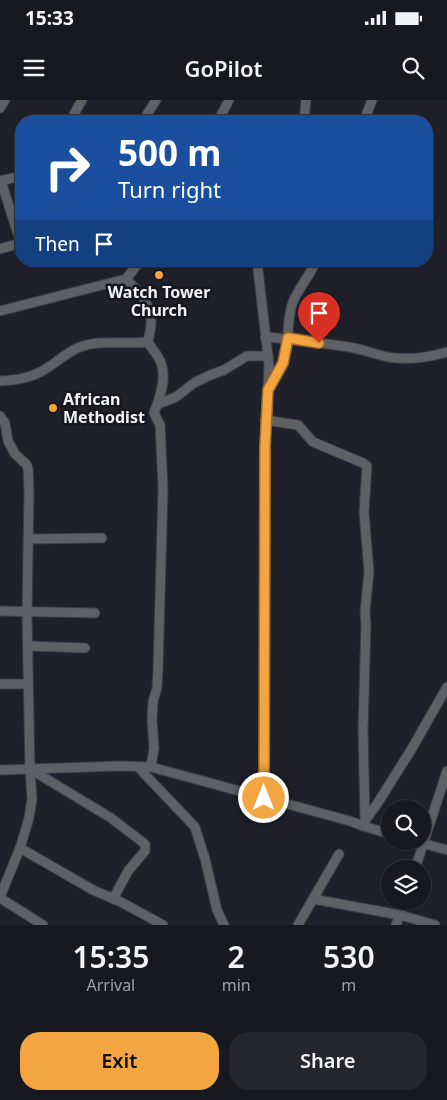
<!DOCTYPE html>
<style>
body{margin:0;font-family:"Noto Sans",sans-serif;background:#24252d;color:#f1f3f6;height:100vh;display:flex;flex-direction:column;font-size:19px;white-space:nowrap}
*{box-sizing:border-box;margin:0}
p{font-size:16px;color:#9ea0a5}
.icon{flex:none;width:28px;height:28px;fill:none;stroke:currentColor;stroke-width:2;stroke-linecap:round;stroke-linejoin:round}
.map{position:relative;height:825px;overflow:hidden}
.details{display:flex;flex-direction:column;background:#171820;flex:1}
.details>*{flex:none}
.guide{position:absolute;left:15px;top:15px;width:418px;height:152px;border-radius:20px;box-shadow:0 1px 4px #0004,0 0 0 1px #36373e;background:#1a4fa0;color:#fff;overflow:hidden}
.fabs{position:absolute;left:381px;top:700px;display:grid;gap:10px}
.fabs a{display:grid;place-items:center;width:50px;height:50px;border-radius:50%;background:#171820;box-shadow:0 1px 4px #0004,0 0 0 1px #36373e;font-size:25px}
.pin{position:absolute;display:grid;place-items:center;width:42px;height:42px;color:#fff;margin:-51px -21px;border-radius:50% 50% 50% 0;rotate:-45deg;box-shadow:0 0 5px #0007}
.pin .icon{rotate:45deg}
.me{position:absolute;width:55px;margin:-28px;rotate:0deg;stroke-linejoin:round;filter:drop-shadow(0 0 4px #0008)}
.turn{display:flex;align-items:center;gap:18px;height:105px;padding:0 20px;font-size:22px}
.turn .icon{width:65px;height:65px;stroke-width:2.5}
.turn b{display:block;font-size:35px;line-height:42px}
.then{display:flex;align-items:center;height:48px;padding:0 20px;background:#0003;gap:10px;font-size:19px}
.eta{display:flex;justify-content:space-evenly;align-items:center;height:85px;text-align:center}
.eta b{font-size:30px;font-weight:600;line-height:35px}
.action{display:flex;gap:10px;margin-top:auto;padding:10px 20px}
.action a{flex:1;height:58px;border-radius:20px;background:#f2a540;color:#111;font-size:20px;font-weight:600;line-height:58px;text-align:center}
.action a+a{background:#24252d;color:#f1f3f6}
.status{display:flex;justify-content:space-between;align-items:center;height:35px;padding:0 25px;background:#171820;direction:ltr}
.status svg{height:14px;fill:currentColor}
header{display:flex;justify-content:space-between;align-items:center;height:65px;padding:0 20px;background:#171820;font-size:22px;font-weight:600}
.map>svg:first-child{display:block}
</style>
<div class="status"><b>15:33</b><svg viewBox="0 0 49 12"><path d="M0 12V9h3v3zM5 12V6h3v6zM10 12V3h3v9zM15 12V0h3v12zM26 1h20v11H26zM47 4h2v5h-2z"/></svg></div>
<header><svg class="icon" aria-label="menu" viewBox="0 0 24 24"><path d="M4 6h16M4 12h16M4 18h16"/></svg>GoPilot<svg class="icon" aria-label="search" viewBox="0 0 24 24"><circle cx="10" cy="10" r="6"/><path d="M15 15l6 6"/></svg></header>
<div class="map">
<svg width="447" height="825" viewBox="0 0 447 825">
<rect width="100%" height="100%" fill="#1f202a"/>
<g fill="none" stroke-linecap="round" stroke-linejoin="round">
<defs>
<g id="minor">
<path d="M0,8l5,-8"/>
<path d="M70,21l12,-21"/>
<path d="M143,21l13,-21"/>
<path d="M218,21l11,-21"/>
<path d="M304,21l2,-21"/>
<path d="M364,21l8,-21"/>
<path d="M0,81l21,-5"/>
<path d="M1,81l20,62"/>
<path d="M0,149l21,-6"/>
<path d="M257,161l12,104 -4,81 -1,352"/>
<path d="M126,179c12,13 26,25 25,44 0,6 -2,13 -3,19 4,7 10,13 13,21 6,15 -1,35 -7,50l6,12 3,64 -5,181 -1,18 -4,13 -1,19 2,28 -3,19"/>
<path d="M0,211l126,-32 14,-18"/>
<path d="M265,237c28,2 56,6 84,10 12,2 22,6 34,9 21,5 43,2 64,-4"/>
<path d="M0,281c18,-1 32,-3 47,-13 12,-7 20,-16 33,-21 21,-8 46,-2 68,-5"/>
<path d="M269,288c5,-8 10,-16 14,-24 8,-20 2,-42 10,-62 6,-15 17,-26 23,-41"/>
<path d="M158,304l18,-7 18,-14 14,-7 16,-6 23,-14h21"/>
<path d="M0,316l5,7 3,18 7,13 11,10 2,4 1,24 -2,124 3,153 2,30 -3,19 -9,30 -20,49"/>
<path d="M265,320l33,5 15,17 50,21 4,3 -3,46 5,60 -4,40 1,12 -3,106 2,89"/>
<path d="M28,439l74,-1"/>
<path d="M0,511l95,2"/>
<path d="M28,546l57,2"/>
<path d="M0,584h28"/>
<path d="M138,667l57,60 10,32 12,51 7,15"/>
<path d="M30,669l81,49 34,26v7l-17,20 -15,28"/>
<path d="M0,670l120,-4 31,1 199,54 13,5 27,8"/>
<path d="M365,721l12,-17 34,-54 36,-63"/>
<path d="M418,742l29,8"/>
<path d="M20,748l73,42 28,12 42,23"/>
<path d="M415,769l32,-98"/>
<path d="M0,798l43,27"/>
<path d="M313,799l87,16 35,10"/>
<path d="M298,825l41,-71"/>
<path d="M396,825l9,-24"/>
</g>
</defs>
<use href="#minor" stroke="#3c3d47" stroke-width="11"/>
<use href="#minor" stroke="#5f6065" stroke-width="9"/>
</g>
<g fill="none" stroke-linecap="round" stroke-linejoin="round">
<defs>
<path id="route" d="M264,698l1,-352 3,-56 15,-27 5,-25 31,5"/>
</defs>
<use href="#route" stroke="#9d6b2a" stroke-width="12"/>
<use href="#route" stroke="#f2a540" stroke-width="9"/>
</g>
<g fill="#f2a540" stroke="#161721" stroke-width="2">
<circle cx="159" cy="175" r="5"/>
<circle cx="53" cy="308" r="5"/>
</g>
<g text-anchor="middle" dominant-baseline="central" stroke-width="5" stroke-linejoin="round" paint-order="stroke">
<g font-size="16" font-weight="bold" fill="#f1f2f9" stroke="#161721">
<text x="159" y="192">Watch Tower<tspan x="159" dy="18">Church</tspan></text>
<text x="63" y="299" text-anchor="start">African<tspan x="63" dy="18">Methodist</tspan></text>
</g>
</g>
</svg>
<div class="fabs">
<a><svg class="icon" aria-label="search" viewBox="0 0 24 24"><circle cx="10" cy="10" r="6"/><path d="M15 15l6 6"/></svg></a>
<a><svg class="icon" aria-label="layers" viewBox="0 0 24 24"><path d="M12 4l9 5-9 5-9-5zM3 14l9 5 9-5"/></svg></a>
</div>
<div class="pin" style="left:319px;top:243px;background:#d93025"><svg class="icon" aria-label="arrive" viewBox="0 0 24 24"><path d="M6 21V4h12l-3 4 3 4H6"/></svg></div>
<svg class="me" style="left:264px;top:698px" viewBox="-20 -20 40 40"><circle r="17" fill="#f2a540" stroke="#fff" stroke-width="3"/><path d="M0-11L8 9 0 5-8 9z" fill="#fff"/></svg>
<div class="guide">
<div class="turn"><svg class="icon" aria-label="right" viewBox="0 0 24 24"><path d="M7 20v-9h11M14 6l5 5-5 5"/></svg><div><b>500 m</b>Turn right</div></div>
<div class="then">Then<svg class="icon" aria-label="arrive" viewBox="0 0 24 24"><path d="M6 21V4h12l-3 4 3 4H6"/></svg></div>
</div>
</div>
<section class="details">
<div class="eta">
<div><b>15:35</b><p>Arrival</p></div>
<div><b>2</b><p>min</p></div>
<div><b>530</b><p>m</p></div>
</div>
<div class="action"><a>Exit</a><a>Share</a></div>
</section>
